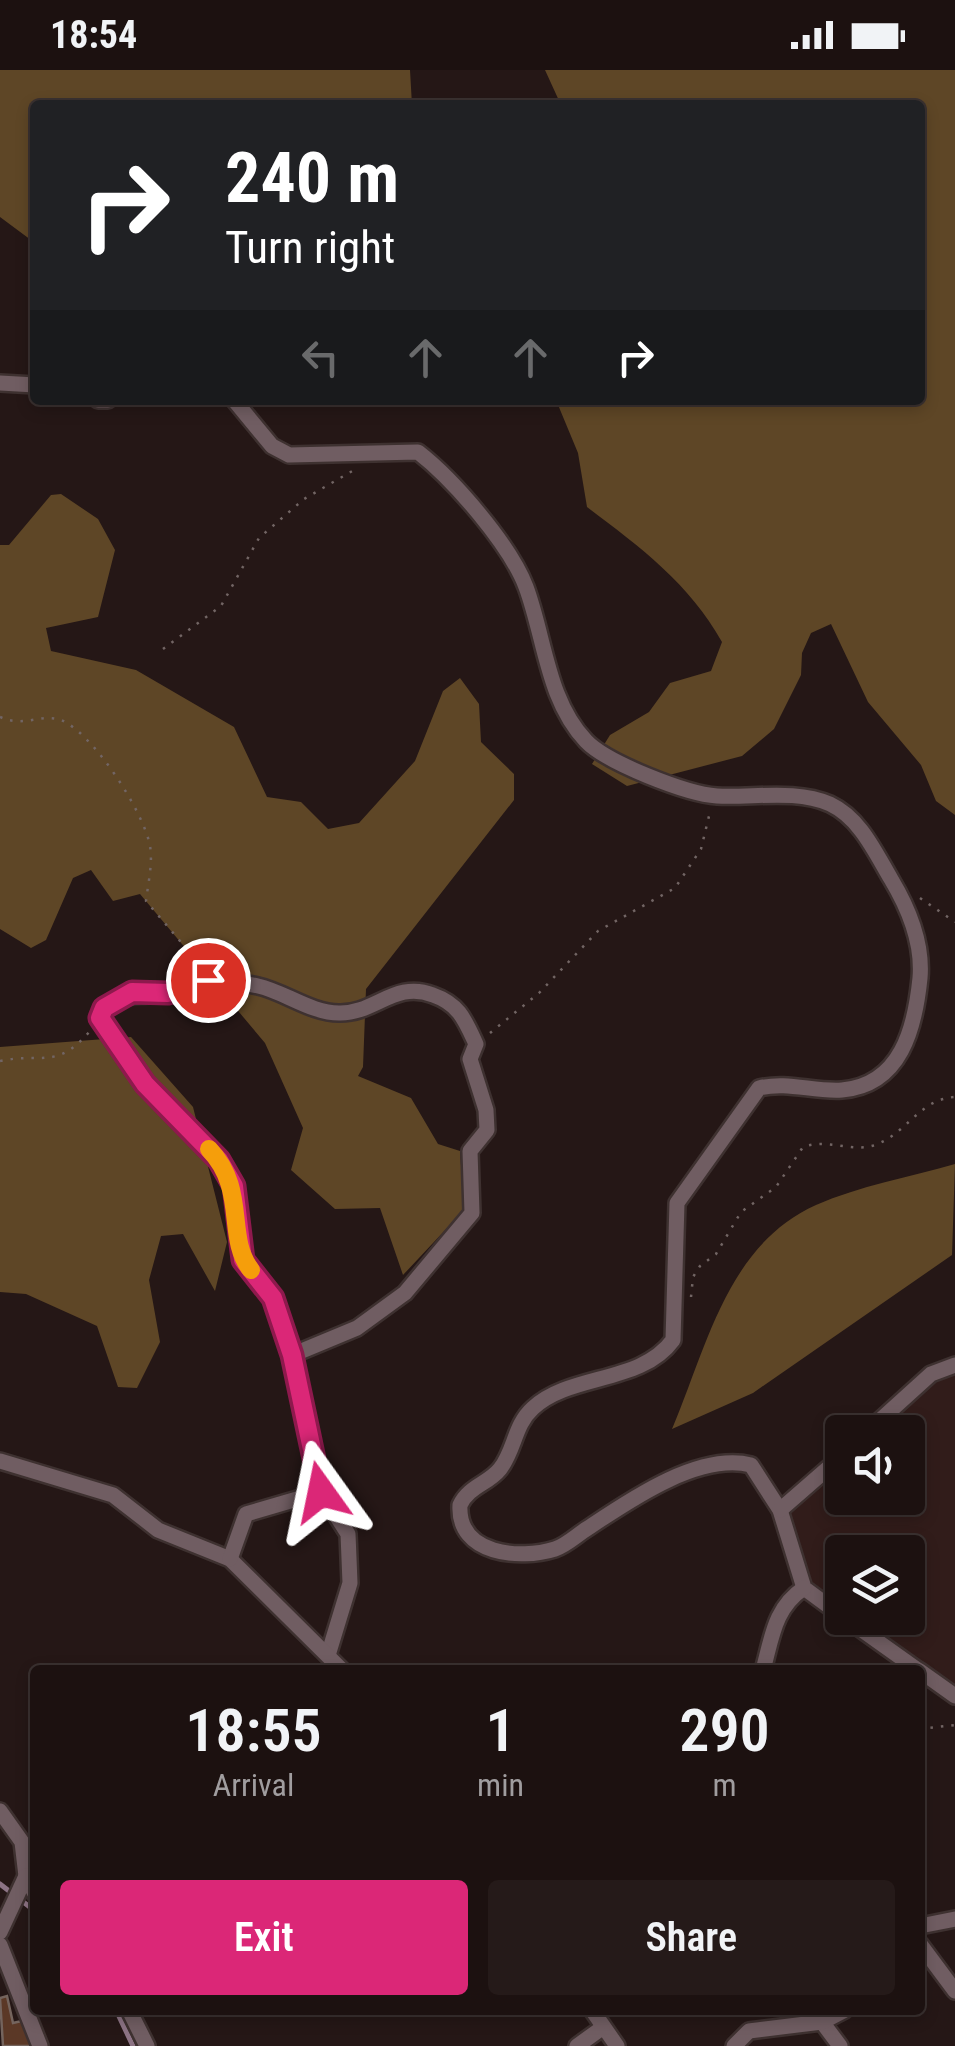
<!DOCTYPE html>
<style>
body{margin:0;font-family:"Roboto Condensed",sans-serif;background:#251a19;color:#f1f3f6;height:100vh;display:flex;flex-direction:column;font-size:38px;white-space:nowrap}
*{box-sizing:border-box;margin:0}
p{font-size:32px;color:#a09d9f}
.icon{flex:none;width:55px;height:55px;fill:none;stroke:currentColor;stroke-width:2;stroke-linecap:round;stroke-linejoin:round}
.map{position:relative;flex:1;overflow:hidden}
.panel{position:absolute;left:30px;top:1595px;width:895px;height:350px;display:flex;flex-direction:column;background:#1c1110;border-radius:10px;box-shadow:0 5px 15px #0003,0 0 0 2px #3a3130}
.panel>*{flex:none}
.hud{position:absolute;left:30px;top:30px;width:895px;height:305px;border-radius:10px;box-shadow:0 5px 15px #0003,0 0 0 2px #3a3130;background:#202124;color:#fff;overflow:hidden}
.tools{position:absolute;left:825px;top:1345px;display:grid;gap:20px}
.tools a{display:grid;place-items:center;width:100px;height:100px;border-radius:10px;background:#1c1110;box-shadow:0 5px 15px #0003,0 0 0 2px #3a3130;font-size:50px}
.pin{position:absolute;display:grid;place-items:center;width:85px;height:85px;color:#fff;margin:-42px;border:5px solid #fff;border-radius:50%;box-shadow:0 2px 10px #0007}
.me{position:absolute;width:110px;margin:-55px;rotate:348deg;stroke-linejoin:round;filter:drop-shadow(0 0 8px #0008)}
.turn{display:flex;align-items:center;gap:35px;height:210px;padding:0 30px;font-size:45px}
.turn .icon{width:130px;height:130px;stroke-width:2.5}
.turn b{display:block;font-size:70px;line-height:85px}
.lanes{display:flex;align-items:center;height:95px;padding:0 30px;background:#0003;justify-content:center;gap:50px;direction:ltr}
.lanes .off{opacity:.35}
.eta{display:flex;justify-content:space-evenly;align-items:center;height:170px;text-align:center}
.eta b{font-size:60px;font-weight:600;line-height:70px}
.cta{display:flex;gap:20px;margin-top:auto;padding:20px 30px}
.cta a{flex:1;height:115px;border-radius:10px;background:#db2777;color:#fff;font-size:40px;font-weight:600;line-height:115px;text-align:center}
.cta a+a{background:#251a19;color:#f1f3f6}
.status{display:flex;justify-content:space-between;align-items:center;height:70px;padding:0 50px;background:#1c1110;direction:ltr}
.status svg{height:28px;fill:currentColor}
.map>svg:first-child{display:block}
</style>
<div class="status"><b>18:54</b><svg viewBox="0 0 49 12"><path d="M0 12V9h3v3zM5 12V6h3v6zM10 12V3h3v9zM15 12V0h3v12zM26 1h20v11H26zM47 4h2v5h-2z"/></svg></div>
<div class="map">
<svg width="955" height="1976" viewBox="0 0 955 1976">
<rect width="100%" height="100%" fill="#251716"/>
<path fill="#311c1a" d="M955,1301v319l-99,-72h52v-66h-66v55l-30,-22 -25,-70 55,-51v34h66v-66h-32l50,-46z"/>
<g fill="#5e4626">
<path d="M0,0h410l2,35h-377v138l-35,-26z"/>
<path d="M545,0h410v745l-19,-14 -15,-36 -53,-63 -37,-78 -20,9 -9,20 -1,22 -27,54 -32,27 -115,30 -35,-22 18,-29 39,-23 21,-29 41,-12 11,-29c-33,-59 -82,-95 -135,-135l-9,-54 -22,-53h364v-295h-359z"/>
<path d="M61,424l37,25 17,31 -17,67 -52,11 5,23 85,19 98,57 33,70 34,5 27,27 31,-6 56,-62 28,-70 17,-13 19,26 2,38 33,32v26l-148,189 -3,78 -5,9 53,22 27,46 22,7 4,59 -61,65 -23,-67 -45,1 -44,-39 12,-42 -38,-85 -125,-149 -27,7 -22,-31 -18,8 -27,62 -15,8 -31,-19v-384h9l42,-50z"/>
<path d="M131,967l62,70 34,135 -12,49 -32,-57 -22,2 -12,44 11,62 -23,46 -19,-1 -21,-61 -71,-32 -26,-2v-245z"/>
<path d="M955,1094l-3,91 -199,138 -81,36c35,-82 55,-184 144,-224 43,-19 94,-28 139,-41z"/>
</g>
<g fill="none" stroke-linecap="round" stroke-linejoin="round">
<g stroke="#8c7384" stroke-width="5">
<path d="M0,1814l35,27"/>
<path d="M116,1940l17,36"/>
</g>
</g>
<path fill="#5b3826" stroke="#74645d" stroke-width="2.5" d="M7,1926l6,27 13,-3 6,26h-29l-3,-48z"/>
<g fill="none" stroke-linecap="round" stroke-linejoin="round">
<defs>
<g id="minor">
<path d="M0,313l35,2"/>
<path d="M98,330h10"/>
<path d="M234,330l38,46 17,9 129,-3c36,28 92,93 108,135 19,51 21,113 60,154 21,22 101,53 131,55 36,2 79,-7 113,8 30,14 45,48 61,75 18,30 32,64 29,99 -5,50 -19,107 -78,112 -29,2 -54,-9 -83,-2l-82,115 -4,137c-32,44 -102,33 -140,68 -19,17 -18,42 -33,61 -12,15 -31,17 -40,36 -3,50 60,55 95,44 12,-4 23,-15 33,-21 42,-28 111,-76 163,-63l29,45 24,78 38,28"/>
<path d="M292,1285l65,-27 48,-35 67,-80 -2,-62 17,-21 -1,-20 -16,-51 6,-15c-11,-24 -17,-40 -43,-49 -38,-15 -58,19 -94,18 -28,0 -54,-21 -81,-27 -40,-9 -53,0 -90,7 -33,7 -28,-6 -65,16l-3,9 45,66 74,76 15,26 9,74 30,38 19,57 29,137 27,42 2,49 -21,69"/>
<path d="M867,1362l64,-58 24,-9"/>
<path d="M0,1391l113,34 45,35 72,29 112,111"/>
<path d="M780,1440l62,-54"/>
<path d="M230,1489l16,-45 75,-22"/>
<path d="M845,1548l73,52"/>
<path d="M763,1600c9,-32 11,-62 41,-82"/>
<path d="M920,1601l35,25"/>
<path d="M0,1741l22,31 4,34 9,18"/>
<path d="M920,1856l35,-7"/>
<path d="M0,1862l26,-56"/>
<path d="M920,1874l35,47"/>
<path d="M0,1875l40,101"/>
<path d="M129,1940l18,36"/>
<path d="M592,1940l25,36"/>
<path d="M822,1952l18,24"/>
<path d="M577,1976l25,-18"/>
<path d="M734,1976l15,-15 73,-9 23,-12"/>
</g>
</defs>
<use href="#minor" stroke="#3e3130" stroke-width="20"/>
<g stroke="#726564" stroke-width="2.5" stroke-dasharray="2.5 8" stroke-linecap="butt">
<path d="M163,579l58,-43 38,-68 45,-39 50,-29"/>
<path d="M0,647c24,11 41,-4 61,3 32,13 83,92 89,126 3,17 -2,38 -4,55l34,40 17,31"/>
<path d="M920,828l35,24"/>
<path d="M490,963l49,-40 59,-62 77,-43 26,-39 9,-37"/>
<path d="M0,991c40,-9 56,10 90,-30"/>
<path d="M691,1227l2,-20 7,-11 16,-12 25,-42 35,-25 27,-40c25,-9 49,6 72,-2 33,-12 44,-46 80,-48"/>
<path d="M920,1659l35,-4"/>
</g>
<use href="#minor" stroke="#705d62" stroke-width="15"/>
</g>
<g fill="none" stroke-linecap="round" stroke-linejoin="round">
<defs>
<path id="route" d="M208,910l-40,13 -36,-1 -28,16 -4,10 45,66 74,76 15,26 9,74 30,38 19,57 29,137"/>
</defs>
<use href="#route" stroke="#8e194d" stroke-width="25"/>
<use href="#route" stroke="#db2777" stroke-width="18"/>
<path stroke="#f59e0b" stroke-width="18" d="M209,1079c39,41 16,88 42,121"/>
</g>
</svg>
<div class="tools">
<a><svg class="icon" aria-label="sound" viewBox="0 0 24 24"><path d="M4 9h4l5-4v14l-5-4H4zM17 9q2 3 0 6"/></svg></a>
<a><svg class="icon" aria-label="layers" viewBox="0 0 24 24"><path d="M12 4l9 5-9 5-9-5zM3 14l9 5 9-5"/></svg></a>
</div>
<div class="pin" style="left:208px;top:910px;background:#d93025"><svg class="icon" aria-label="arrive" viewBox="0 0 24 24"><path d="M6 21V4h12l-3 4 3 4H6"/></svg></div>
<svg class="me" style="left:321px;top:1422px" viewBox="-20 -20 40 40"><path d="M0-17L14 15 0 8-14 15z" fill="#db2777" stroke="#fff" stroke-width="4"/></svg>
<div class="hud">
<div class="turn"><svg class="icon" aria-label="right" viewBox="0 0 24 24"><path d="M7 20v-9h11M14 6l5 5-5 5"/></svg><div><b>240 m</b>Turn right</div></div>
<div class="lanes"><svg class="icon off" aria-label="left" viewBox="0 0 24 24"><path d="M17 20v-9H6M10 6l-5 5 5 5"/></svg><svg class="icon off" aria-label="ahead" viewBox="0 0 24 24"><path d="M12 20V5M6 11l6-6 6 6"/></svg><svg class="icon off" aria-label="ahead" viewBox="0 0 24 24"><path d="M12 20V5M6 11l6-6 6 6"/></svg><svg class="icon" aria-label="right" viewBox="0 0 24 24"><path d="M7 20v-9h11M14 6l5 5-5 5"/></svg></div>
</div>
<section class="panel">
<div class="eta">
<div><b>18:55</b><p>Arrival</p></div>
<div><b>1</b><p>min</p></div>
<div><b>290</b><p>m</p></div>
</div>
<div class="cta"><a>Exit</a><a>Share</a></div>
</section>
</div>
